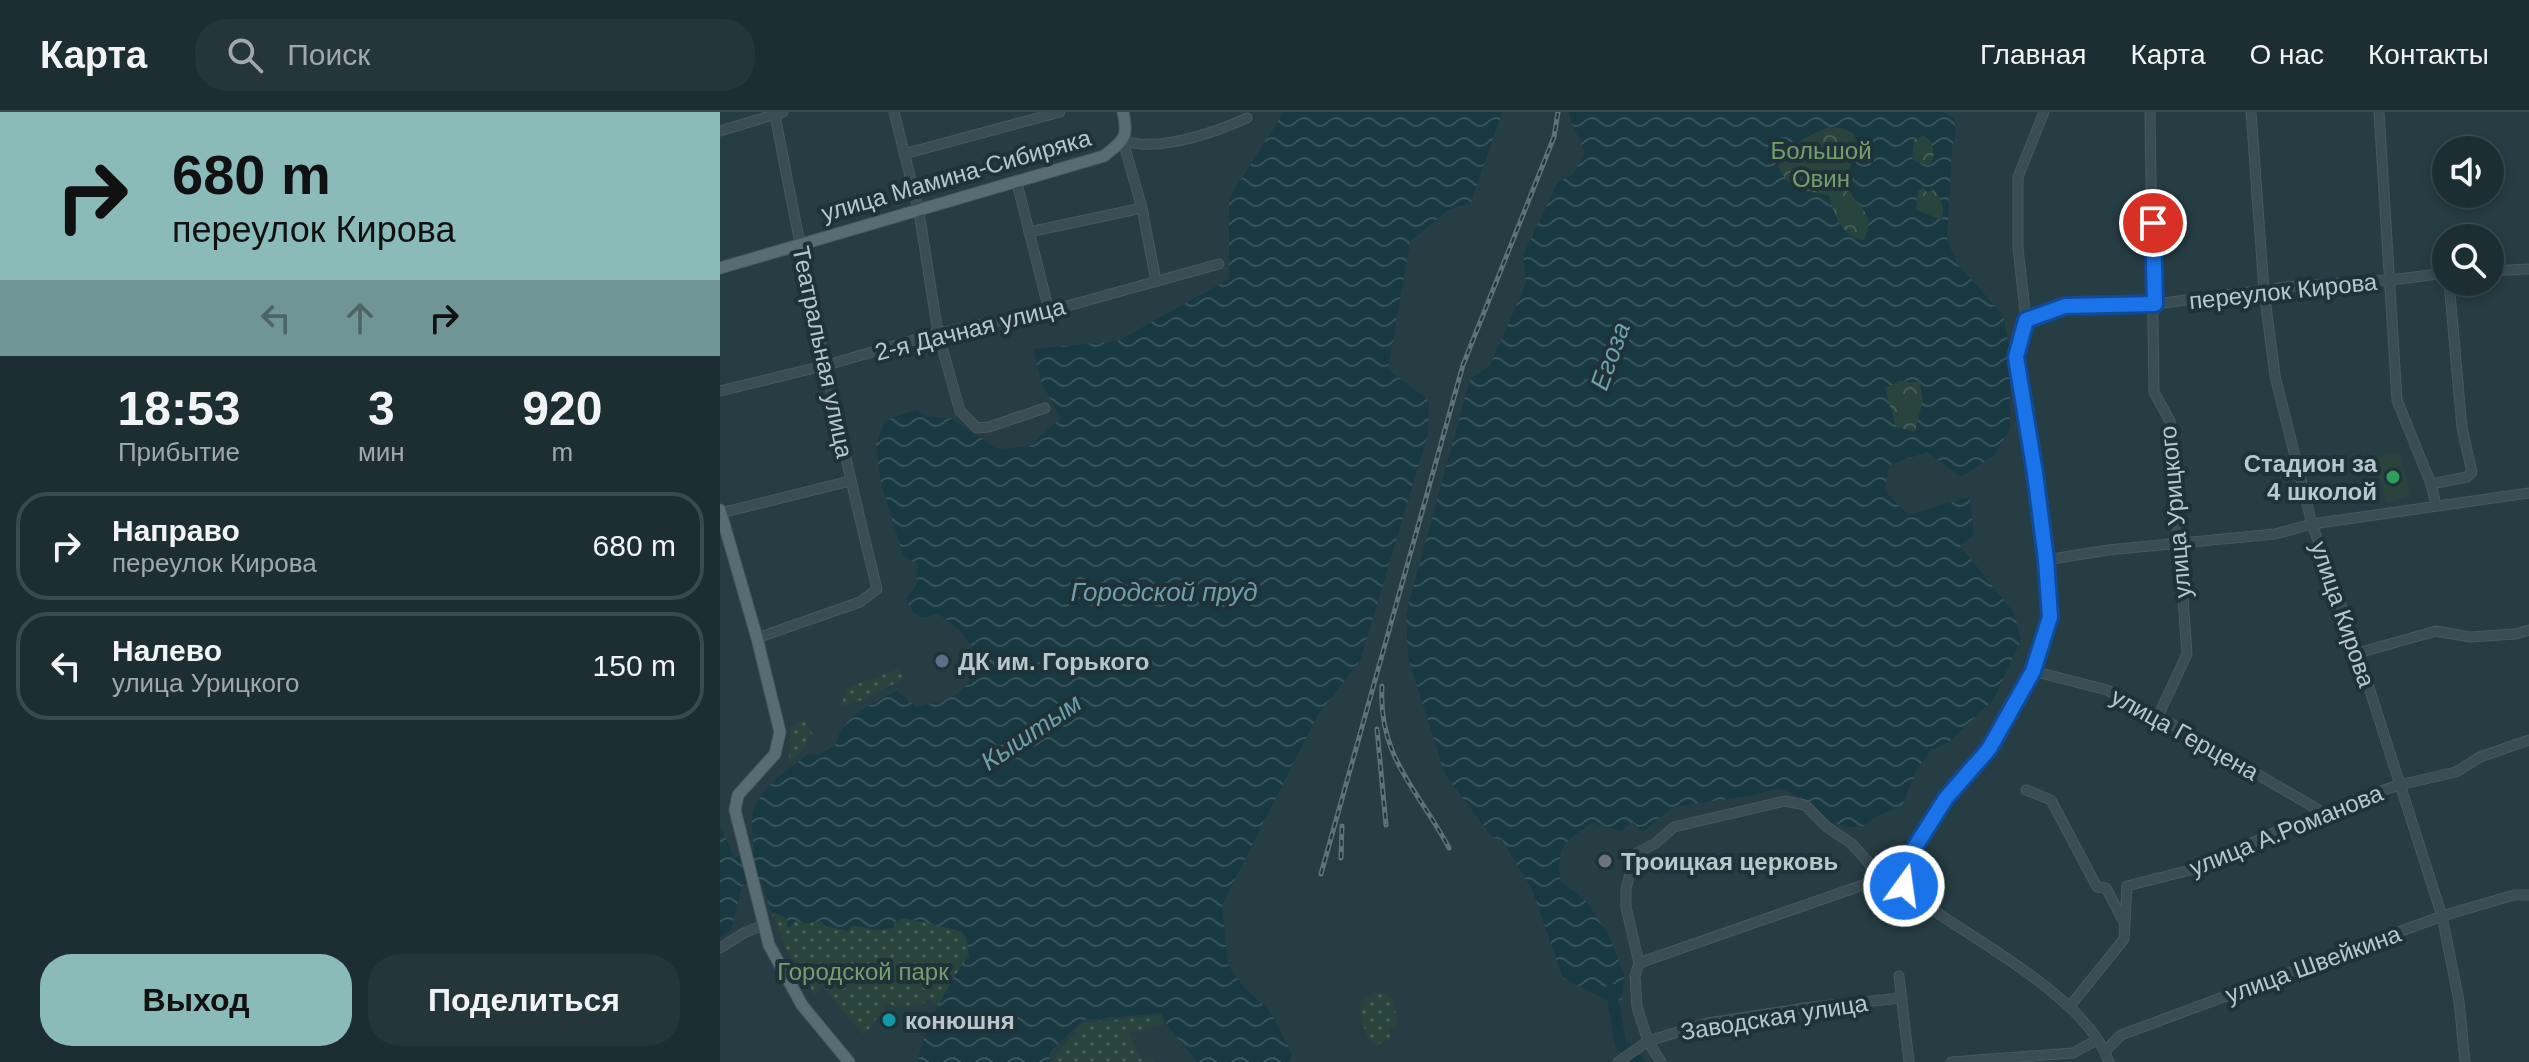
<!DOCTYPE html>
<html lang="ru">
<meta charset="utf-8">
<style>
body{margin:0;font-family:Helvetica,sans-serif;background:#25363a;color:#f1f3f6;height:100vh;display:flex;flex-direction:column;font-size:30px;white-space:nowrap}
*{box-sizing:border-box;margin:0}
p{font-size:26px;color:#a0a8ac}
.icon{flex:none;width:44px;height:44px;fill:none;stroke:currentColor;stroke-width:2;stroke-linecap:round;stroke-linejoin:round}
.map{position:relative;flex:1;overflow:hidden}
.side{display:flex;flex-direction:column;background:#1c2e32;width:720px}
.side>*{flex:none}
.hud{background:#8bbbb9;color:#111;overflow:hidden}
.buttons{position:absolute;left:1712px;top:24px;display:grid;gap:16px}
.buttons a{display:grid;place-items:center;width:72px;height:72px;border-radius:50%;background:#1c2e32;box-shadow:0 4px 12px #0003,0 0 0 2px #3a4a4d;font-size:40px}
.pin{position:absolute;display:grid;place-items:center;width:68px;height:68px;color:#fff;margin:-34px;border:4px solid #fff;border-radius:50%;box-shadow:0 2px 8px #0007}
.me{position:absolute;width:88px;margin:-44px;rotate:14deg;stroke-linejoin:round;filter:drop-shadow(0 0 6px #0008)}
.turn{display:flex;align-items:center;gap:28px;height:168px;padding:0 40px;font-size:36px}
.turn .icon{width:104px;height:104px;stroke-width:2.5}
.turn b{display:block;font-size:56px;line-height:68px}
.lanes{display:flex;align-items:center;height:76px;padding:0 40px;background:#0003;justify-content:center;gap:40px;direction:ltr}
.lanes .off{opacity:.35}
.eta{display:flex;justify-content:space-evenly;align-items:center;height:136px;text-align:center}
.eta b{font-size:48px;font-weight:700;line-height:56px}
.action{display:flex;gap:16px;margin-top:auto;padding:16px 40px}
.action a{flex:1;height:92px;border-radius:32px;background:#8bbbb9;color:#111;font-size:32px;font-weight:700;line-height:92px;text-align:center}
.action a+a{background:#25363a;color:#f1f3f6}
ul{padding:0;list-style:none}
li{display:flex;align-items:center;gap:24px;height:108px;margin:0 16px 12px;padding:0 24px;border:4px solid #3a4a4d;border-radius:32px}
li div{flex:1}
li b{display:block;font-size:30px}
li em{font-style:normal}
header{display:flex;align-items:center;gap:48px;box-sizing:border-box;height:112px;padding:0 40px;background:#1c2e32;border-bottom:2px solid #3a4a4d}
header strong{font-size:38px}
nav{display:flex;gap:44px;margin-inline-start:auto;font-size:28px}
.search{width:560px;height:72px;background:#25363a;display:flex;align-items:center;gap:20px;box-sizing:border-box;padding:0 28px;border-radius:32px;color:#a0a8ac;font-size:30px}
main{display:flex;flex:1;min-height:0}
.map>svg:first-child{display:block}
</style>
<header>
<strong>Карта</strong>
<div class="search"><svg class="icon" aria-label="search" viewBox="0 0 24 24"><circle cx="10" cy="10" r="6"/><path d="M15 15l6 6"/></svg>Поиск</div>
<nav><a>Главная</a><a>Карта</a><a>О нас</a><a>Контакты</a></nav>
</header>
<main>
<section class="side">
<div class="hud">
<div class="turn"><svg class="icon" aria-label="right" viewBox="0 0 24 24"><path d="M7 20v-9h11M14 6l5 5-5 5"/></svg><div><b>680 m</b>переулок Кирова</div></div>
<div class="lanes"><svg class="icon off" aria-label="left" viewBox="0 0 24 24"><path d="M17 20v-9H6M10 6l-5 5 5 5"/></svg><svg class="icon off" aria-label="ahead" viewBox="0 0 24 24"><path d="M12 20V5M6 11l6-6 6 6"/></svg><svg class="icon" aria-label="right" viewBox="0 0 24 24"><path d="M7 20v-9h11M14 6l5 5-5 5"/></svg></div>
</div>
<div class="eta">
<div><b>18:53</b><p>Прибытие</p></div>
<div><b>3</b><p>мин</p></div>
<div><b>920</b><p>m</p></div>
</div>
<ul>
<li><svg class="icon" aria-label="right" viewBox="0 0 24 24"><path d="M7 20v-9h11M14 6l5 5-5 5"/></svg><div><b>Направо</b><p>переулок Кирова</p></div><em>680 m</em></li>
<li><svg class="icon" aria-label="left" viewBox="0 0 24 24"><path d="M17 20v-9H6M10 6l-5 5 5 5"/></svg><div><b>Налево</b><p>улица Урицкого</p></div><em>150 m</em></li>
</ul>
<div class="action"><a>Выход</a><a>Поделиться</a></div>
</section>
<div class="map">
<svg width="1809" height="950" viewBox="0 0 1809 950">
<defs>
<pattern id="grass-dots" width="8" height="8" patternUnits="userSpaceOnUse" patternTransform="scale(2)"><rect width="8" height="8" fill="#28443d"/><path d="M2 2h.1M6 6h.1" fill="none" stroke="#455e58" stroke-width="1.8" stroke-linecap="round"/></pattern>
<pattern id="forest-crowns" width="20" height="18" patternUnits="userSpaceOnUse" patternTransform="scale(2)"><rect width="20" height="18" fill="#28443d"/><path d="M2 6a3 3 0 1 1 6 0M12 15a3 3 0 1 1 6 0" fill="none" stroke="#455e58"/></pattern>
<pattern id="water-waves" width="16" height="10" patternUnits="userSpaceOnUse" patternTransform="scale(2)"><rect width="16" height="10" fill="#183842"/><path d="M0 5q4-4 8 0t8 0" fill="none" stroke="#38535c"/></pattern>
</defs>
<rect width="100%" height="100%" fill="#263d43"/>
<g fill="url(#grass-dots)">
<path d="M179,557l4,10 -38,20 -24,8 5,-19z"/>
<path d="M84,609l9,13 -5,4 -4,11 -15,13 1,-36z"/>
<path d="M51,799l17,8 -1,5 3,3 5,-6 12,2 14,-2c11,12 24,5 38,4 11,6 23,6 35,2v-5l11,-4 56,13 6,7 3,19 -32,49 -10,-6 -4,3 -28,5 -7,-5 -25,32 -41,-47 -9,7 -4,-9 -9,-1z"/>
<path d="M654,881h11l8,5 5,27 -8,5v9l-14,6 -7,-5 -8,-21 -1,-17z"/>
<path d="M440,903l4,9 -35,9 13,28 10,-3 2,4h-100v-6l29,-33z"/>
</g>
<g fill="url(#forest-crowns)">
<path d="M1110,15l11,1 12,5 5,11c-3,12 -11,27 -10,38 2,27 31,22 17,59 -23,-3 -30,-25 -36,-45 -25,-8 -37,-2 -51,-29 11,-20 30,-33 52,-40z"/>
<path d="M1203,23c12,6 14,20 6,30l-13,-3 -4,-4 2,-18z"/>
<path d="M1203,76l4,4 7,-2 10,16 -3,14 -25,-10 2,-19z"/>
<path d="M1179,269l21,1 3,18 -8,32 -19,-4 -11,-40z"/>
</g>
<path fill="#28443d" d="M1680,340l10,44 -24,7 -11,-45z"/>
<g fill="url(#water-waves)" fill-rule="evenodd">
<path d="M564,0h218l-31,91 -23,7 -38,32 -22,127 41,32 -1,33 -68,227 -43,55 -95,189 6,60 18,25 23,20 23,44 -3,8h-92l-29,-36 -7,-13 -78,7 -34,33 1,9h-132c3,-27 33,-85 51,-105l-2,-19 -6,-7 -56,-13 -11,4v5c-18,7 -28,-2 -43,-1l-3,5 -22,-5 -5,-5 -14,2 -12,-2 -5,6h-3v-8l-16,-8 -10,-30 -19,5 -11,44 -11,7v-112l14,33 20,-6c0,-10 -3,-22 -2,-32 3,-31 34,-48 56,-66l11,1 16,-10c9,-30 35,-41 62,-54l19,16c39,-8 41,-9 65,-41 -10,-26 -21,-38 -44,-53l-14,5 -10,-6 -7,-13 10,-13 2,-21 -15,-10 -22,-72 -5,-38 9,-25 31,-10 13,7 21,1 45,30 6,1 29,-3 31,-28 -19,-34 -9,-35 85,-8 111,-62v-81z"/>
<path d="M849,0h374l11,6 2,14 -4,15 -5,93 11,25 45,50 6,33 1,81 -16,26 -33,22 -34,-25 -38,13 -5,25 24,25 62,-18 4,38 -14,11 54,67 7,27 -27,59 -46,44 -16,6 -15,19 -15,38 -23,9 -16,11 -14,1 -19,-5 -20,-20 -31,-14 -26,7 -80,12 -30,25 -10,-10 -12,9 -29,-8c-28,19 -35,22 -32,58l26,20 22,33 16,39 -2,27 -9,3 -50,-25 -31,-89 -30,-49 -10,-3 -47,-63 -37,-117 -2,-43 64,-235 20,-13 36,-83 -3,-28 35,-73 15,-8 12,-22 -13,-28zM1110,15l11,1 12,5 5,11c-3,12 -11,27 -10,38 2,26 31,25 16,58 -22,-2 -29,-24 -35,-44 -25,-8 -37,-2 -51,-29 10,-20 31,-34 52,-40zM1203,23c9,4 11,14 11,23l-5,7 -13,-3 -4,-4 2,-18zM1203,76l4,4 7,-2c8,10 12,19 7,30l-25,-10 2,-19zM1179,269l21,1 3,18 -8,32 -19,-5 -11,-39z"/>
</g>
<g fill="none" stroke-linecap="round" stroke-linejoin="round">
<path stroke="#183842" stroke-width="11" d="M891,877l10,57 6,2 12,14"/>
<defs>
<g id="minor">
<path d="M174,0l25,100 19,121 22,78 17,17 12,-1 56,-19"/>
<path d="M1430,0l4,280 16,29 17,233 -29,62"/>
<path d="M1531,0l13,178 11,86 37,148 46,129 84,263 17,85 6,61"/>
<path d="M1659,0l18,288 34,84 5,21"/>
<path d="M0,19l63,-19"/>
<path d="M403,29l19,67 14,73"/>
<path d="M403,29c38,11 90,-8 124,-23"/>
<path d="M184,42l156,-42"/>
<path d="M297,71l32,128"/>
<path d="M309,120l113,-24"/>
<path d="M1770,159l39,-2"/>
<path d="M1306,208l39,-14 90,-2 140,-18 96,-6 55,-7"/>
<path d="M0,279l107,-26 111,-32 111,-22 170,-47"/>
<path d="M1711,372l36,-7 5,-5 -10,-44 -13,-146"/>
<path d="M1,401l129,-32"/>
<path d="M1326,448l62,-10 167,-16 37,-10 217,-31"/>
<path d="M37,526l103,-36 17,-13c-39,-157 -72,-316 -102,-474"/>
<path d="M1638,541l78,-22 34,6 46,-3 13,-4"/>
<path d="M1313,559l74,19 51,26 171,100"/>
<path d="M1306,678l25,10 46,87 9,1 19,36"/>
<path d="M1166,765l17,-11 43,-68 43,-49 44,-78 17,-54 -4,-57 -15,-116 -15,-87 10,-37 -8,-72v-71l26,-65"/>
<path d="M0,836l24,-15 19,-8"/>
<path d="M919,851l247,-86c22,9 37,26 56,39 50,34 147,87 167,146"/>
<path d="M1179,864l10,86"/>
<path d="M1350,894l54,-67 3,-53 71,-18 86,-40 45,-12 25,-16 45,-15 57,-13 24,-15 49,-17"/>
<path d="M1385,939l16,-16 321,-119 72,-21h15"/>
<path d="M898,950l30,-21 60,-18 104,-16 90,-9"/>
<path d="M941,950l-13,-21 -11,-34 -2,-31 4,-13 -13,-56v-18l9,-35 21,-11 18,-16 111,-26 20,4 22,22 25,17 16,18 9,17"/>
<path d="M1231,950l122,-9 24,-13"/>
</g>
<g id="major">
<path d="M0,156l384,-112c20,-16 25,-18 19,-44"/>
<path d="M0,398l37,128 23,94 -5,22 -37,41 -3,15 34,135 33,60 47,57"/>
</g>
</defs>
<use href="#minor" stroke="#47595f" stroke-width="11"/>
<use href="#major" stroke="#47595f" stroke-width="13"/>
<use href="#minor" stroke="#3a4d52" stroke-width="9"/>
<use href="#major" stroke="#586d72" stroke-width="11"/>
<defs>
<g id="rail">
<path d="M662,574c-4,72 36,103 67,162"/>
<path d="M657,617l9,96"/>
<path d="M621,746l1,-32"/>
<path d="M601,762l142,-509 91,-228 4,-25"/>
</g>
</defs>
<use href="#rail" stroke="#5c7379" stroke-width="5"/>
<use href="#rail" stroke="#1f3238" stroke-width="2" stroke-dasharray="6" stroke-linecap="butt"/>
</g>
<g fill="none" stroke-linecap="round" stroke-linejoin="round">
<defs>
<path id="route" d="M1184,774l-2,-11 1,-9 43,-68 43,-49 44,-78 17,-54 -4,-57 -11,-87 -19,-116 10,-37 39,-14 90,-2 -2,-81"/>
</defs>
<use href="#route" stroke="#114b97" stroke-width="20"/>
<use href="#route" stroke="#1a73e8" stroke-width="14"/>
</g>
<circle fill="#2e9e5b" stroke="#1f3238" stroke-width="3" cx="1673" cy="365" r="8"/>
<circle fill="#5c6f8a" stroke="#1f3238" stroke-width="3" cx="222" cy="549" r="8"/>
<circle fill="#6b7280" stroke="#1f3238" stroke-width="3" cx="885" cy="749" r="8"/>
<circle fill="#0f9aa8" stroke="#1f3238" stroke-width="3" cx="169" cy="908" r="8"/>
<g text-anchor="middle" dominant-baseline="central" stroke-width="8" stroke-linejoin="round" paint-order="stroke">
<g font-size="24" fill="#759e6e" stroke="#1f3238">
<text x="1101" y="38">Большой<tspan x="1101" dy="28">Овин</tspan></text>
<text x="143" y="859">Городской парк</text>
</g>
<g font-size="24" fill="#b8c7cc" stroke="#1f3238">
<text transform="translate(236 63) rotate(-16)">улица Мамина-Сибиряка</text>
<text transform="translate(1563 179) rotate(-6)">переулок Кирова</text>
<text transform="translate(250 217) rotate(-14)">2-я Дачная улица</text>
<text transform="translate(103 240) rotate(78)">Театральная улица</text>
<text transform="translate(1455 400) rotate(-95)">улица Урицкого</text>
<text transform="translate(1623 502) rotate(71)">улица Кирова</text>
<text transform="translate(1465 622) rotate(29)">улица Герцена</text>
<text transform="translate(1566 718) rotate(-22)">улица А.Романова</text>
<text transform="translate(1593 852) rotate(-20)">улица Швейкина</text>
<text transform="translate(1054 905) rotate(-9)">Заводская улица</text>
</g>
<g font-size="24" font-weight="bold" fill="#b8c7cc" stroke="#1f3238" text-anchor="start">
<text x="1657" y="351" text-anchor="end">Стадион за<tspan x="1657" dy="28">4 школой</tspan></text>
<text x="238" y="549">ДК им. Горького</text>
<text x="901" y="749">Троицкая церковь</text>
<text x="185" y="908">конюшня</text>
</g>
<g font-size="26" font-style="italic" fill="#709fac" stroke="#1f3238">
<text transform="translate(890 244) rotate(-70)">Егоза</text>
<text x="444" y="480">Городской пруд</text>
<text transform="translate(311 620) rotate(-34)">Кыштым</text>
</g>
</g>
</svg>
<div class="buttons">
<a><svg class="icon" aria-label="sound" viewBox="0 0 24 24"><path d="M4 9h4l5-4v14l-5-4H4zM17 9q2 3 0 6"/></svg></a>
<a><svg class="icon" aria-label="search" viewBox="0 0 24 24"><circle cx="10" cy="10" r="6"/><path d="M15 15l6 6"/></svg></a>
</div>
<div class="pin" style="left:1433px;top:111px;background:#d93025"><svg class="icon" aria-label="arrive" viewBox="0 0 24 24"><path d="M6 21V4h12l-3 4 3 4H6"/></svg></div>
<svg class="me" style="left:1184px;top:774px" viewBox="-20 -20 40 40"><circle r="17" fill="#1a73e8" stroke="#fff" stroke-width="3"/><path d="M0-11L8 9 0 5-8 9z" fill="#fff"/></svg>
</div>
</main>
